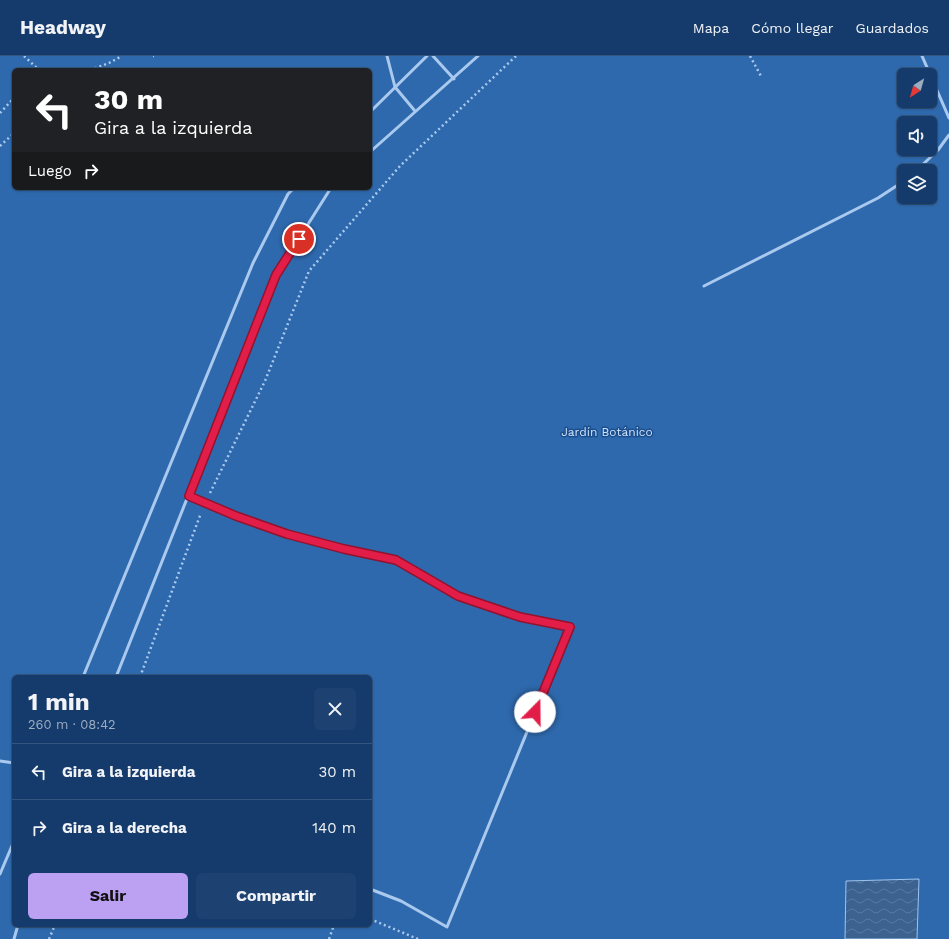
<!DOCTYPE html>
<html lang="es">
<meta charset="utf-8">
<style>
body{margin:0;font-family:"Work Sans",sans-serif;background:#1d4271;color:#f1f3f6;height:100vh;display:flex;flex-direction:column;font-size:15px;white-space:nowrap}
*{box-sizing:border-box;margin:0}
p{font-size:13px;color:#9dadc1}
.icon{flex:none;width:22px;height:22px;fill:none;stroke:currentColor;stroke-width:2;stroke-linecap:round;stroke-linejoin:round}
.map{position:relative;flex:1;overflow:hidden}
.details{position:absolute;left:12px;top:619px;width:360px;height:252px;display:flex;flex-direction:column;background:#143b6b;border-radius:6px;box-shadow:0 1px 3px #0004,0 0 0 1px #33557e}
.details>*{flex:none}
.banner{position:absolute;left:12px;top:12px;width:360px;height:122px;border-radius:6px;box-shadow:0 1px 3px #0004,0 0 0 1px #33557e;background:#202124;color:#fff;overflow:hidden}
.needle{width:26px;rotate:217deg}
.fabs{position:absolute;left:897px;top:12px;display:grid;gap:8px}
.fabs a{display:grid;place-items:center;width:40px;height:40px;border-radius:6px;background:#143b6b;box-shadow:0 1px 3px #0004,0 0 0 1px #33557e;font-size:20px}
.pin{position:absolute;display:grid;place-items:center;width:34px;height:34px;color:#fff;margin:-17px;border:2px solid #fff;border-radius:50%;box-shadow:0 1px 4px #0007}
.me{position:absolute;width:44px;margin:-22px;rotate:22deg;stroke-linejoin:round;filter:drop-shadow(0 0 3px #0008)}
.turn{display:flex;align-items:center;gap:14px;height:84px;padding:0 16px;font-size:18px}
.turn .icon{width:52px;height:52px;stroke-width:2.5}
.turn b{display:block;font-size:28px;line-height:34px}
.then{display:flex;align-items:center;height:38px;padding:0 16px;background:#0003;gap:8px;font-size:15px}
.round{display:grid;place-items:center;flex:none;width:42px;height:42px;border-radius:6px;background:#1d4271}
.headline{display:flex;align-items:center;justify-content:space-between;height:68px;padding:0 16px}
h1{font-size:24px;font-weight:700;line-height:30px}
.primary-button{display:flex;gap:8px;margin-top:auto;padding:8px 16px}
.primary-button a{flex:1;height:46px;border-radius:6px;background:#bca0f2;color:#111;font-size:16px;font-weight:700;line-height:46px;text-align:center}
.primary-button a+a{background:#1d4271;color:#f1f3f6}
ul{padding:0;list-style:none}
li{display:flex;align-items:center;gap:12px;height:56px;padding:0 16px;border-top:1px solid #33557e}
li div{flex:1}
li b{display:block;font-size:15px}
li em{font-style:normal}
header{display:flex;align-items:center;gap:24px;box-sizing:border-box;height:56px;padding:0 20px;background:#143b6b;border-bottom:1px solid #33557e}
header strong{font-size:19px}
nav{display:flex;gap:22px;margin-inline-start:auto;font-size:14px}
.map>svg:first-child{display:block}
</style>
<header>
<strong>Headway</strong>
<nav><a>Mapa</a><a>Cómo llegar</a><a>Guardados</a></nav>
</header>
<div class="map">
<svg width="949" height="883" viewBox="0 0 949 883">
<defs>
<pattern id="water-waves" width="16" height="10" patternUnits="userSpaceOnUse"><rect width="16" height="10" fill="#3c6290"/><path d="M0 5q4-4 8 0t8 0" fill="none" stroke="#597aa1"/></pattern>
</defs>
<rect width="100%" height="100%" fill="#1b4f8f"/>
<path fill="#2e69ad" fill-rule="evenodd" d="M0,0h949v883h-949zM14,14h356v118h-356zM904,19h26v26h-26zM904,67h26v26h-26zM904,115h26v26h-26zM14,621h356v248h-356z"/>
<path fill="url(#water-waves)" stroke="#9cc4f0" d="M919,823l-2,60h-72l1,-58z"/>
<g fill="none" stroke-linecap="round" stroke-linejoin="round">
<g stroke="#a9c9ee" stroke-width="2.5" stroke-dasharray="2 3" stroke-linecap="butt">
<path d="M24,0l15,14"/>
<path d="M153,0h1"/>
<path d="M750,0l11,20"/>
<path d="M90,14l19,-7 13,-7"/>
<path d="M0,57l14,-15"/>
<path d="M0,90l14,-13"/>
<path d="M210,437l55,-112 44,-110 91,-105 116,-110"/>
<path d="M140,621l61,-164"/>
<path d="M370,863l48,20"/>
<path d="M49,883l6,-14"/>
<path d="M329,883l5,-14"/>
</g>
<g stroke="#a9c9ee" stroke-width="3">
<path d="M387,0l8,31 20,24"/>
<path d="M433,0l21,23"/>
<path d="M922,0l27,62"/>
<path d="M370,56l57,-56"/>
<path d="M370,96l108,-96"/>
<path d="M916,115l22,-21 11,-15"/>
<path d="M704,230l174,-88 26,-17"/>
<path d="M189,440l47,20 51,18 57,15 52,11 62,36 62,21 50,10 -123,300 -46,-26 -31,-12"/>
<path d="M83,621l170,-414 35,-69 6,-6"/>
<path d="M116,621l160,-402 53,-84 2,-3"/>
<path d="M0,705l14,2"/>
<path d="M0,818l14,-33"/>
<path d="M14,883l4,-14"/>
</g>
</g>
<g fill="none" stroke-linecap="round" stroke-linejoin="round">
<defs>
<path id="route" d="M299,183l-23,36 -87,221 47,20 51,18 57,15 52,11 62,36 62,21 50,10 -35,85"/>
</defs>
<use href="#route" stroke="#92132f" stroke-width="10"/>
<use href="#route" stroke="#e11d48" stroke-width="7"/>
</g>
<g text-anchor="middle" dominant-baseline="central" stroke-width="3" stroke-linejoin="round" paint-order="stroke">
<g font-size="12" fill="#cfe3fa" stroke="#1b4f8f">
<text x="607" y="376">Jardín Botánico</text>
</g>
</g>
</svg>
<div class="fabs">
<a><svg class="needle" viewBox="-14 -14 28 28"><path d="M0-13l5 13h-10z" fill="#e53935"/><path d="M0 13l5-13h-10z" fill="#9dadc1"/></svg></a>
<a><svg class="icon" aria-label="sound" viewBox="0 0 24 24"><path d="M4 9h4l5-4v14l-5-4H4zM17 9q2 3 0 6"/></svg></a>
<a><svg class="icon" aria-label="layers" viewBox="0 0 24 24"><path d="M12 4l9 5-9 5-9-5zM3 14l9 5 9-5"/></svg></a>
</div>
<div class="pin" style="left:299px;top:183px;background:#d93025"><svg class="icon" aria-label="arrive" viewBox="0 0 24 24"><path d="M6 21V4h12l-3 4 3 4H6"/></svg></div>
<svg class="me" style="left:535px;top:656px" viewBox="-20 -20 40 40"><circle r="19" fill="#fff"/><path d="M0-13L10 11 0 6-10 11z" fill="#e11d48"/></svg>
<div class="banner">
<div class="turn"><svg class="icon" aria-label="left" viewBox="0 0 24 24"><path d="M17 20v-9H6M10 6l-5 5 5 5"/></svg><div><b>30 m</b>Gira a la izquierda</div></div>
<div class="then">Luego<svg class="icon" aria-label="right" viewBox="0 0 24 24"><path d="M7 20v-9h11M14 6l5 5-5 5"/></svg></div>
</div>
<section class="details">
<div class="headline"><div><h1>1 min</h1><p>260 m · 08:42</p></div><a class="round"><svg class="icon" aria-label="close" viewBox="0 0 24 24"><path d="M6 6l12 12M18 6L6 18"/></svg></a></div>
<ul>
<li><svg class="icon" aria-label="left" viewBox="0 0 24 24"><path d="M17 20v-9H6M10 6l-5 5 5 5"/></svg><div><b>Gira a la izquierda</b></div><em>30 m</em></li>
<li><svg class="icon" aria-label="right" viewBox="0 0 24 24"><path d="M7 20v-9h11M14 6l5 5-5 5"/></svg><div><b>Gira a la derecha</b></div><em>140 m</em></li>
</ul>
<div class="primary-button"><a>Salir</a><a>Compartir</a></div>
</section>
</div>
